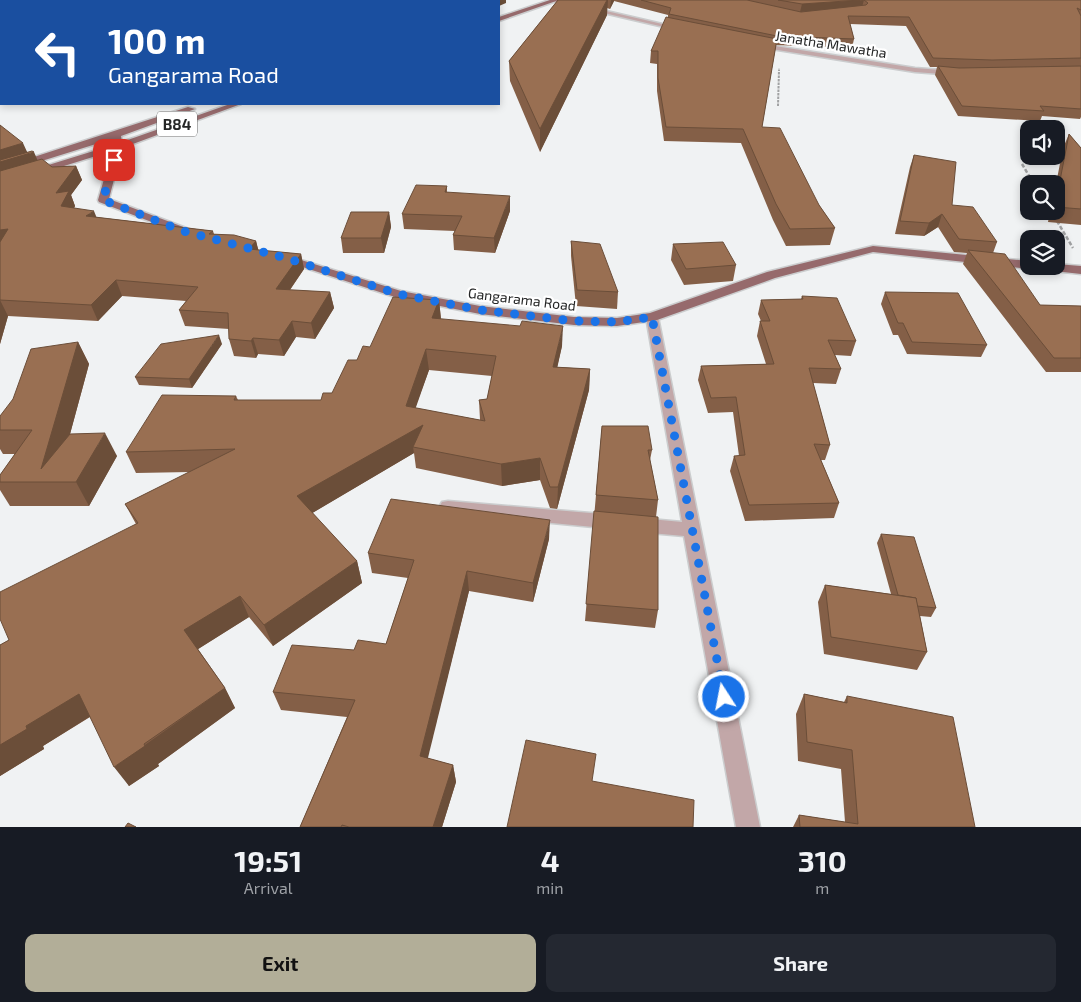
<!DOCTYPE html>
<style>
body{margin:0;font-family:"Exo 2",sans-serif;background:#242831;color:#f1f3f6;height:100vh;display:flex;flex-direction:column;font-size:19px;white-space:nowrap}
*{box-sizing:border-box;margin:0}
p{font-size:16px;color:#9ea1a6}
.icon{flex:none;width:28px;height:28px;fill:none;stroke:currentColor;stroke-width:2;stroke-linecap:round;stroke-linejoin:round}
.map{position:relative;height:827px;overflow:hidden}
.panel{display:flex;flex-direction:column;background:#171b24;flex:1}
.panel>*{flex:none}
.banner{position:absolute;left:0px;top:0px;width:500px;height:105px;box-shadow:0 2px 8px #0003;background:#1a4fa0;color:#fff;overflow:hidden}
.buttons{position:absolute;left:1020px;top:120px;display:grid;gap:10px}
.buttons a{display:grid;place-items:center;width:45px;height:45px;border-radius:10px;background:#171b24;box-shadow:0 2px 8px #0003;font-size:25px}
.pin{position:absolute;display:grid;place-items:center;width:42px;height:42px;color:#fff;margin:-21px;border-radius:10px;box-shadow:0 2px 8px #0006}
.me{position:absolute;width:55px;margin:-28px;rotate:349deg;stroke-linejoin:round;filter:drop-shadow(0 0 4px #0008)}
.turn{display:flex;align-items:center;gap:18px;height:105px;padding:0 25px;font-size:22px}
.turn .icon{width:65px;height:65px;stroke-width:2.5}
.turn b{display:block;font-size:35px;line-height:42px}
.eta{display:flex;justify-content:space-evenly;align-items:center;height:85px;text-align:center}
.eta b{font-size:30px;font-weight:700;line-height:35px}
.cta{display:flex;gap:10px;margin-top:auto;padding:10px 25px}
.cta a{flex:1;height:58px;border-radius:10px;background:#b2ae98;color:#111;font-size:20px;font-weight:700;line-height:58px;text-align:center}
.cta a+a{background:#242831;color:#f1f3f6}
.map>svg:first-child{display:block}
</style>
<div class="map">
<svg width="1081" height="827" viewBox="0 0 1081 827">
<rect width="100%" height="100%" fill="#f0f2f3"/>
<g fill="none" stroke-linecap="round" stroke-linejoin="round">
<defs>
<g id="minor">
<path d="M548,0h11l125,29 -3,2z"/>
<path d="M755,43l160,25 40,3 4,2 -4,2 -40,-3 -162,-26z"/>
<path d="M652,313l6,4 102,510h-24l-52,-291 -45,-4 -6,-2 -3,-5 3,-5 6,-2 43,4 -36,-205z"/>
<path d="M448,501l166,14 6,2 3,5 -3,5 -6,2 -166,-16 -6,-1 -3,-5 3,-5z"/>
</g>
<g id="major">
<path d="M550,0h9l-60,21v-4z"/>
<path d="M230,104h11l-119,44 -13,51 85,32v4h-8l-87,-33 -1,-2 14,-49 -112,35v-6l113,-35 -1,-6 -112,35v-6l188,-61 7,2 -74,27 1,6z"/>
<path d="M873,246l156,15v5h5l-5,3 -156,-17 -98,26 -118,42 -40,6 -43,-1 -94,-11 -85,-17 -114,-37 -2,-2 6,-3 116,36 79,15 94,11 43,1 33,-5 117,-41z"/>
<path d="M1056,264l25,2v8l-36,-4 -6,-4h17z"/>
</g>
</defs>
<use href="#minor" stroke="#cbcdce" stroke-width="3"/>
<use href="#major" stroke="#cbcdce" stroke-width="3"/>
<path stroke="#a1a2a3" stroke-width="1" stroke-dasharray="2.5 1" stroke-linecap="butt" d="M779,71v-3"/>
<path stroke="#a1a2a3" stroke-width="2" stroke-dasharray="2.5 1" stroke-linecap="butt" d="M778,106l1,-36"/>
<g stroke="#a1a2a3" stroke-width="2.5" stroke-dasharray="4 2" stroke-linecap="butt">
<path d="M1022,164l12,20"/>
<path d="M1057,221l16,27"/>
</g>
<use href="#minor" fill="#c2a7a8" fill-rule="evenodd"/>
<use href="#major" fill="#966a6c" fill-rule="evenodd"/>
</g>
<g fill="#845f47" fill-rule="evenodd">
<path d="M558,0h523v117l-1,2 -38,-3 -2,5 -82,-5 -23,-41 2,-8h-7l-24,-41 -56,-2 4,15 -2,9 -76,-3 -14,82 57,78 16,23 -5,17 -44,1 -13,-26 -32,-77 -77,-2 -7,-50v-27l-7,-1 1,-12 17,-34v-2l-54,-14 -4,8 -3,-1v7l-67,137 -30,-71 -1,-20z"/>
<path d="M0,40h1v42l-1,-1z"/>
<path d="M0,125l27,27 11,9 14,6 24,-1 6,14 -11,15 4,11 -1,2 22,9 117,14 1,3 42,7 2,9 43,4 3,15 -14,21 40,2 4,16 -19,31 -19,-2 -12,19 -26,-2 -2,4 -22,-2 -5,-17v-10l-44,-3 -6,-16 7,-9 -64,-5 -24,25 -90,-5 -8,28z"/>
<path d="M1069,134l12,14v77l-33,-3 2,-11h6v-27l7,-36z"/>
<path d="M914,155l38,50 45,37 -4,11 47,52 41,1v66h-35l-83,-108 4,-11 -13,-1 -16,-25 -14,9 -29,-2 15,-67z"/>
<path d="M447,186v6l63,19 -15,42 -41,-3 -1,-15 2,-4 -51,-2 -2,-15z"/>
<path d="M389,212l2,15 -7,26h-41l-2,-15z"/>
<path d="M571,241l47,51 -1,17 -41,-3 -5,-50z"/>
<path d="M673,244l63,21 -3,16 -49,4 -13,-25z"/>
<path d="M885,292l102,53 -6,12 -74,-3 -9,-19h-5l-12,-31z"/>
<path d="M802,296l54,45 -5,15 -16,-1 6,14 -5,15 -23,-1 17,62 -5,15h-4l18,43 -5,15 -89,3 -15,-50 4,-15h5l-6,-44 -25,1 -10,-33 3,-14 65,-2 -9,-28 3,-15h1l-3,-7 3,-14 40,-1z"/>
<path d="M439,300l2,19 121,27 -5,21 33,2 -1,21 -32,119 -7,-1 -10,-28 -38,6 -86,-18 -2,-15 -102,60 45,48 5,22 -89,63 -24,-29 -51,32 27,39 10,20 -77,56 1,2 -30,20 -39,-69 -47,29 1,3 -44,27v-131l9,-5 127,-116 -11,-20 65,-32 -54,1 -10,-21 110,-56 2,4h83l11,-7 25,-33 13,-13zM429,370l63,6 -5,23 -8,1 1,20 -65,-12z"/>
<path d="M78,342l11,22 -19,70 47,22 -28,50h-79l-10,-16v-15l15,-21h-12l-3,-5v-33z"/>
<path d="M222,344l-30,44 -53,-3 -4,-8z"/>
<path d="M602,426l50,24 -2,10 8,40 -2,17 2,93 -3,18 -70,-7z"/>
<path d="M881,534l55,74 -5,9 -11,-1 7,36 -10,18 -93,-16 -6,-52 7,-17 66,9 -14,-51z"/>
<path d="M549,539l-16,63 -64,-11 -42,167 26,7 3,17 -14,45h-142l47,-110 -66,-7 -8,-18 81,-42 32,-6 22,-66 -36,-5 -4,-20z"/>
<path d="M804,694l40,8 3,-6 128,131h-182l6,-12 46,7 -4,-53 -43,-8 -2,-47z"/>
</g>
<g fill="#6b4e39">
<path d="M476,0h30v3l-7,3v-5h-27z"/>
<path d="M607,0h1l-1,15 -67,137v-23z"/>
<path d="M611,0h3v1l-4,8z"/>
<path d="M864,0l-2,7 -62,5 2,-8z"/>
<path d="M23,143l5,11 6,-2 6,14 -40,12v-28z"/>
<path d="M76,166l6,14 -11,15 4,11 -7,15 -12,-28z"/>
<path d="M510,196v15l-15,42 -1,-15z"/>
<path d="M94,211l6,15 -14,-10z"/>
<path d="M389,212l2,15 -7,26 -3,-15z"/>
<path d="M942,214l-4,13 -14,9 5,-13z"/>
<path d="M8,229l-8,17v-16z"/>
<path d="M256,241l4,15 -11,-7z"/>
<path d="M301,254l3,15 -24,35 -4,-15z"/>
<path d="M116,280l6,16 -24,25 -7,-16z"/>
<path d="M330,292l4,16 -19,31 -4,-16z"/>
<path d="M0,300l8,16 -8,28z"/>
<path d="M439,300l2,20 -9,-2z"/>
<path d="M292,321l4,16 -12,19 -5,-16z"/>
<path d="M563,326l-1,20 -9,41v-20z"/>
<path d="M219,335l3,9 -30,44 -3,-9z"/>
<path d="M253,338l5,16 -2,4 -5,-17z"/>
<path d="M78,342l11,22 -32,118 -16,-13z"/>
<path d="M426,349l3,21 -20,57 -3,-21z"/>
<path d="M590,369l-1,21 -32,119 1,-22z"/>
<path d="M423,425l-10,22 1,6 -110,65 -7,-22z"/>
<path d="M105,433l12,23 -28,50 -13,-24z"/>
<path d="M540,458v22l-38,6 -1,-22z"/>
<path d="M550,520l-1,19 -16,63v-19z"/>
<path d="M357,561l5,22 -89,63 -9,-21z"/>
<path d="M467,571l2,20 -45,183 -4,-18z"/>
<path d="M240,596l9,21 -54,34 -11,-21z"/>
<path d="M225,688l10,20 -77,56 1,2 -30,20 -15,-19z"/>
<path d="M79,694l15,20 -51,32 1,3 -44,27v-31l26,-19z"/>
<path d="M453,765l3,17 -14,45h-9z"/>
</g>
<g fill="#996f52" stroke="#6b4e39" fill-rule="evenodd">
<path d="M88,0h313l-1,1h-315z"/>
<path d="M402,0h74l-4,1h-63z"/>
<path d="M558,0h49l-67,129 -31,-68z"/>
<path d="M641,0h106l54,12 65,-7 2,-2 -4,-3h217v10l-4,-2 4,8v42l-89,2 -59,-2 -24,-41 -61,-1 6,23 -77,-3 -108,-22 2,-6z"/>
<path d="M778,0h82l-58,4z"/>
<path d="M666,17l111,22 -15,88 18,1 39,77 16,23 -45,1 -14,-25 -33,-75 -77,-2 -8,-49v-27h-7z"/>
<rect x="0" y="40" width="1" height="27"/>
<path d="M938,66l21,2 122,-2v43l-41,-3 4,5 -82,-5z"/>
<path d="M0,125l23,18 -23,7z"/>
<path d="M1069,134l12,14v61l-25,-2v-6z"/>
<path d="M32,151l2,1 -34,10v-2z"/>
<path d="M914,155l42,7 -4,43 21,2 24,35 -38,-3 -17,-25 -13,9 -29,-2z"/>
<path d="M42,159l10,8 24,-1 -20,27 13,-2 -8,15 33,5 -8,5 127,15 -4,3 25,1 22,6 -7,8 52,5 -25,35 54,3 -19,31 -19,-2 -13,19 -26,-2 -2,3 -22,-2 -1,-26 -49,-3 19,-23 -82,-7 -25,25 -91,-5v-58l8,-13 -8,1v-59z"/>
<path d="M416,185l31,1 -2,6 65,4 -16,42 -41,-3 9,-19 -60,-2z"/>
<path d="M351,212h38l-8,26h-40z"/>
<path d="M571,241l29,3 18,48 -41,-2z"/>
<path d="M723,242l13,23 -50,4 -13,-25z"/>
<path d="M968,250l37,4 35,51 41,1v52h-27z"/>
<path d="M885,292l73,1 29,52 -75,-3 -9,-19h-5z"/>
<path d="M802,296l35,2 19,43 -28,-1 13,29 -32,-1 21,77 -16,-1 25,59 -90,2 -15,-49 11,-1 -9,-58 -25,1 -10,-32 73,-2 -14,-43h10l-9,-21 42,-1z"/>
<path d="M393,297l46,3 -7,18 88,8 2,-5 41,5 -10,41 37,2 -32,118h-8l-10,-29 -39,6 -88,-17 10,-22 -126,71 60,65 -93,64 -24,-29 -56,34 41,58 -81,56 1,2 -31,21 -35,-73 -53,32 1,3 -27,16v-100l9,-5 -9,-21v-27l138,-69 -13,-19 110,-55 -109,3 36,-57 74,1 -2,4h87l2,-7h9l16,-33h9l6,-14 7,1zM426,349l70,7 -9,43 -8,1 6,21 -79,-15z"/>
<path d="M219,335l-30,44 -54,-2 26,-33z"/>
<path d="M78,342l-37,127 29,-35 35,-1 -29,49h-76v-7l32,-45h-32v-14l13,-17 18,-50z"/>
<path d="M602,426h46l4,24h-4l10,50 -62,-5z"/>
<path d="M391,499l159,21 -17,63 -66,-12 -47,185 33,9 -20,62h-84l-7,-2 -1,2h-41l55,-127 -82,-8 19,-47 62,5 4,-10 28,4 28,-84 -46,-7z"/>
<path d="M594,511l64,6v93l-72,-6z"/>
<path d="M881,534l33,3 22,71 -19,-2 -1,-8 -18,-3z"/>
<path d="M825,585l91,13 11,54 -96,-15z"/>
<path d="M804,694l43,9v-7l106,21 22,110h-175l-1,-12 59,9 -6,-74 -45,-8z"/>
<path d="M526,740l70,14 -4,27 102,19 -1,27h-186z"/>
<path d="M128,823l8,4h-11z"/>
</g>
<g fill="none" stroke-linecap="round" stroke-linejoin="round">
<path stroke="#1a73e8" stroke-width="9" stroke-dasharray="0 16.2" d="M114,160l-11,40 80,31 103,27 112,36 82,16 94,11 43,1 35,-5 72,380"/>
</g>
<g text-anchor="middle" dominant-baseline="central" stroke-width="4.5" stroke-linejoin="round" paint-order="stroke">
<g font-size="14" fill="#252626" stroke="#fff">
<text transform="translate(831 44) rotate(9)">Janatha Mawatha</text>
<text transform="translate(522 299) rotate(7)">Gangarama Road</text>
</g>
<rect fill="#fff" stroke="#666767" stroke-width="1" x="157" y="111.5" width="40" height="25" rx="4"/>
<g font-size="15" font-weight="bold" fill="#252626">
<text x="177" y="124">B84</text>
</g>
</g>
</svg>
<div class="buttons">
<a><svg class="icon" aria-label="sound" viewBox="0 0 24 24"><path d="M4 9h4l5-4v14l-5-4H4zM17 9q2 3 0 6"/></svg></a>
<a><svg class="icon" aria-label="search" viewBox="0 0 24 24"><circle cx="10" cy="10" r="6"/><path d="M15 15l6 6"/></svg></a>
<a><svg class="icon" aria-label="layers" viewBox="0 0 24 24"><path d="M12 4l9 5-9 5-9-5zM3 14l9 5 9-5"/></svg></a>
</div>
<div class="pin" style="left:114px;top:160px;background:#d93025"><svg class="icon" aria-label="arrive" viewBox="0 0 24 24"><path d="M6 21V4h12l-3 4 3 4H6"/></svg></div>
<svg class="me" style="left:724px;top:697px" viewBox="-20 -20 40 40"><circle r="17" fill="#1a73e8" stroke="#fff" stroke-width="3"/><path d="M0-11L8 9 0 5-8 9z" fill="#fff"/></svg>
<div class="banner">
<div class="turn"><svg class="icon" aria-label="left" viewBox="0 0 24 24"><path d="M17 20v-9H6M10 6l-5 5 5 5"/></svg><div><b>100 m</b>Gangarama Road</div></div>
</div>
</div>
<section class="panel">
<div class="eta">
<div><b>19:51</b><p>Arrival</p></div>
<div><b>4</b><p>min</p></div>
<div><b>310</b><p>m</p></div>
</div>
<div class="cta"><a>Exit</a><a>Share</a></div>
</section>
